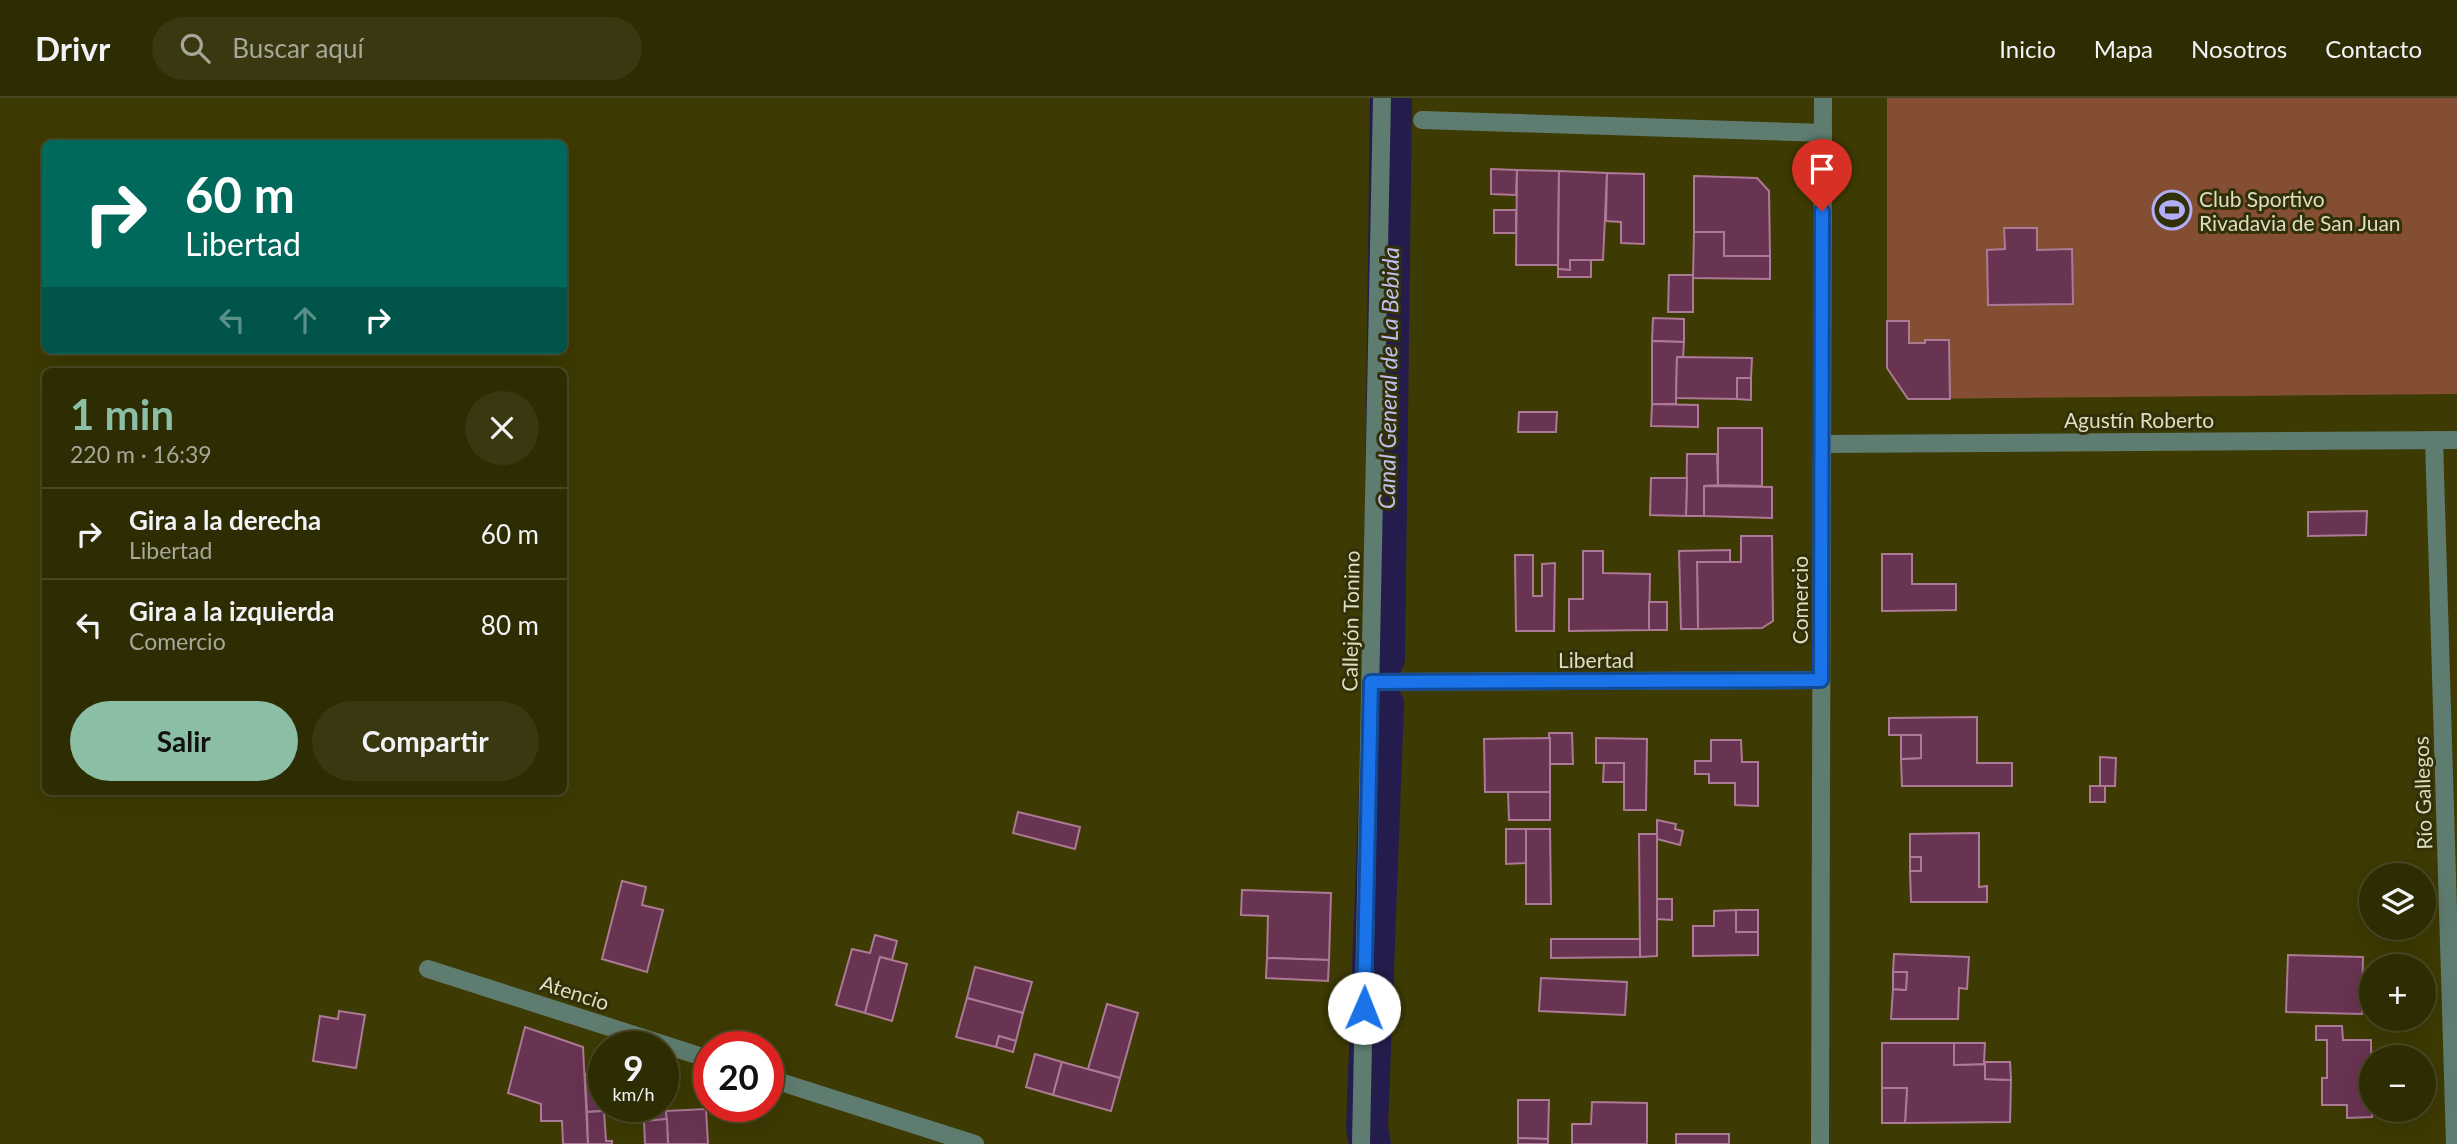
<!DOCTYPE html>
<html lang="es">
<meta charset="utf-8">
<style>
body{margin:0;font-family:Lato,sans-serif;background:#3a3811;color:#f1f3f6;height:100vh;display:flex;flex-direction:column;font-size:26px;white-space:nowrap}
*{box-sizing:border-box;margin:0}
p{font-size:23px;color:#a7a799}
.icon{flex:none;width:38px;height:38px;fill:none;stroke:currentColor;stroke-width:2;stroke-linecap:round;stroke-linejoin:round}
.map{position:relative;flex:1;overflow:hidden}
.drawer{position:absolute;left:42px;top:270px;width:525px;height:427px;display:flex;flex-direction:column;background:#2e2c02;border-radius:10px;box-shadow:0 7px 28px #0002,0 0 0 2px #494824}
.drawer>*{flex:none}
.hud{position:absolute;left:42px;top:42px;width:525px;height:214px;border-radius:10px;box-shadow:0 7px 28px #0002,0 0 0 2px #494824;background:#00695c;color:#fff;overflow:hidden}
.fabs{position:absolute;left:2359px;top:765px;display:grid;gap:14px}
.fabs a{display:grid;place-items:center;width:77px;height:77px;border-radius:50%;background:#2e2c02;box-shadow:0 7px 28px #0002,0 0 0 2px #494824;font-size:35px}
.speed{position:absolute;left:588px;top:933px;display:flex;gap:14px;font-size:35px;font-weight:700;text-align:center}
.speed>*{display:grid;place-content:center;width:91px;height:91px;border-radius:50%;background:#2e2c02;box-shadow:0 7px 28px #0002,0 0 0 2px #494824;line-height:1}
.speed small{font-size:18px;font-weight:400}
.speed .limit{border:10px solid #d22;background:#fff;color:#111}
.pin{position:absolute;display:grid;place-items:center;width:60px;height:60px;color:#fff;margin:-72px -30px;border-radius:50% 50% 50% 0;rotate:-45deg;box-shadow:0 0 7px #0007}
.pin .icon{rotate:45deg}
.me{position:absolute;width:77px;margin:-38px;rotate:1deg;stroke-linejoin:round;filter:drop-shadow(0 0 5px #0008)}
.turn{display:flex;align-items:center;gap:24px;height:147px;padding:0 28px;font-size:32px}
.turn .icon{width:91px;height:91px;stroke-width:2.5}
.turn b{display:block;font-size:49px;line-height:60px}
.lanes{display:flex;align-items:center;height:66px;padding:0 28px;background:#0003;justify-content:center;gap:35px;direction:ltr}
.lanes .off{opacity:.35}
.round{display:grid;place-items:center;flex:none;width:74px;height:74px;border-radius:37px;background:#3a3811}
.headline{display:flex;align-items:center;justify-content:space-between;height:119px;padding:0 28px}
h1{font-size:42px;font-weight:700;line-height:52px;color:#8abfa5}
.button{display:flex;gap:14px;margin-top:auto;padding:14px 28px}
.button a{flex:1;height:80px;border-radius:42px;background:#8abfa5;color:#111;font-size:28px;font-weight:700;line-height:80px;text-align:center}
.button a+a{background:#3a3811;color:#f1f3f6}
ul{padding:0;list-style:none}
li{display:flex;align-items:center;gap:21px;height:91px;padding:0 28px;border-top:2px solid #494824}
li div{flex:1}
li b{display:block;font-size:26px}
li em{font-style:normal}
header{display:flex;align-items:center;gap:42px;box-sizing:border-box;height:98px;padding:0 35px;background:#2e2c02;border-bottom:2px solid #494824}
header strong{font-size:33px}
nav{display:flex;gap:38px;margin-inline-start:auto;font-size:24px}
.search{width:490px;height:63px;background:#3a3811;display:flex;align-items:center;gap:18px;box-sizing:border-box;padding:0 24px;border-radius:38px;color:#a7a799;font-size:26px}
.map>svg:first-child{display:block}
</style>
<header>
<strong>Drivr</strong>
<div class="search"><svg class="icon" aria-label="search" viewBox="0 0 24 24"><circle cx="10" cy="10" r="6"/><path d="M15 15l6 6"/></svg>Buscar aquí</div>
<nav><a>Inicio</a><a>Mapa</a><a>Nosotros</a><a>Contacto</a></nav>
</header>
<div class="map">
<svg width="2457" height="1046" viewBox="0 0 2457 1046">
<rect width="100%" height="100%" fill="#3d3a03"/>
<path fill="#844e33" d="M1887,0h570v296l-549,5 -21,-31z"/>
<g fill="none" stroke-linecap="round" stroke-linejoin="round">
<g stroke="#241c4c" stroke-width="42">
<path d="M1384,561l7,-561"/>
<path d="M1370,1046l-3,-16 16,-424"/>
</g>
</g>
<g fill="#693352" stroke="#ac7a94" stroke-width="2">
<path d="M1491,71l26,1 -1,25 -25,-1z"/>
<path d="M1517,72l42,1 -1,94h-42z"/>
<path d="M1559,73l48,2 -4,87h-33v10l-12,-1z"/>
<path d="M1607,75l37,1v70l-23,-1v-21l-15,-1z"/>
<path d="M1694,78l63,2 12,13 1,65h-46v-24h-30z"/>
<rect x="1494" y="112" width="22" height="23"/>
<path d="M2004,130h33v22l35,-1 1,55 -85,1 -1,-55 18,-1z"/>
<path d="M1694,134h30v24h46v23l-77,-1z"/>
<path d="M1570,162h21v17h-33v-8l12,1z"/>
<path d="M1669,177h24v37h-25z"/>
<path d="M1653,220l31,1v23l-32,-1z"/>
<path d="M1887,223h22v22h16v-3h24l1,59h-42l-21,-31z"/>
<path d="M1652,243l32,1 -1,15h-6l-1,47h-24z"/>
<path d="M1677,259l75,1 -1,20h-14v21l-61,-1z"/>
<path d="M1737,280h14v22l-14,-1z"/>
<path d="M1652,306l46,1v22l-47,-1z"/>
<path d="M1519,314h38l-1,20h-38z"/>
<path d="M1718,330h44v58l-44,-1z"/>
<path d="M1687,356h30l1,31 -14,1v30h-18z"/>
<path d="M1651,380h36l-1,38 -36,-1z"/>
<path d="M1704,388l68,1v31l-68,-2z"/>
<path d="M2367,413l-1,24 -58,1v-24z"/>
<path d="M1741,438h31l1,85 -11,7 -64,1 -1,-67h44z"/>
<path d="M1730,452v12h-33l1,67h-17l-2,-78z"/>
<path d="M1583,453h20v22l47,1 -1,56 -80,1v-32h14z"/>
<path d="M1882,456h30v30h44v26l-74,1z"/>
<path d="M1515,457h18v41h9v-32l13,-1 -1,68h-38z"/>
<rect x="1649" y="504" width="18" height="28"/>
<path d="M1977,619v46h35v23h-110l-1,-27 20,-1v-23h-32v-17z"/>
<path d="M1549,635h23l1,31h-23z"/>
<path d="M1901,637h20v23l-20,1z"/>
<path d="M1550,640v54h-65l-1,-53z"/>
<path d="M1596,640l51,1 -1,71h-22v-47h-28z"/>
<path d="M1711,642h30l1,22h16v44l-23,-1v-22h-26v-9h-14v-13h16z"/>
<path d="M2100,659l16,1 -1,28h-15z"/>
<path d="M1604,665h20v19h-21z"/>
<rect x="2090" y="688" width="15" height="16"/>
<path d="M1508,694h42v28h-41z"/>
<path d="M1018,714l62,15 -5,22 -62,-16z"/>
<path d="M1657,722l19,4 -1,5 8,2 -3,14 -23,-6z"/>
<path d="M1506,731h20v34l-20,1z"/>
<path d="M1526,731h24l1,75h-25z"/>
<path d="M1979,735v54l8,-1v16h-76l-1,-31h11v-14h-11v-23z"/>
<path d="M1639,736h18v122l-17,1z"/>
<rect x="1910" y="759" width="11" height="14"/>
<path d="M622,783l24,6 -4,18 21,5 -16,62 -45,-13z"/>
<path d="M1242,792l89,3 -2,67 -62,-2 1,-42 -27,-1z"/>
<path d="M1657,801h15v21l-15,-1z"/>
<path d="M1736,812v22h22v23l-65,1v-30h21v-15z"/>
<rect x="1736" y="812" width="22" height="22"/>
<path d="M875,837l22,6 -5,19 -12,-3 -15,56 -29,-8 16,-56 18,4z"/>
<path d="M1551,841h89v18l-89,1z"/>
<path d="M1894,856l75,3 -2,32 -8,-1 -1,31h-67l2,-30 13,1 1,-18h-14z"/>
<path d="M2288,857l75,2 -1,57 -76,-2z"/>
<path d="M880,859l27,7 -15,57 -27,-8z"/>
<path d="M1267,860l62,2 -1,21 -62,-3z"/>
<path d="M975,869l57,15 -9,31 -56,-15z"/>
<path d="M1893,874h14l-1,18 -13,-1z"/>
<path d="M1541,880l86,4 -2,33 -86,-4z"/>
<path d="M967,900l56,15 -7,28 -17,-5 -3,11 -40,-10z"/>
<path d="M1107,906l31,9 -18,65 -32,-9z"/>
<path d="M339,913l26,4 -9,53 -43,-7 7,-45 18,3z"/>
<path d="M2316,928h26l1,14h28l1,77 -25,1v-13h-25v-27h5v-38h-11z"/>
<path d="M525,929l58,20 5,97h-25l-1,-23h-21v-17l-33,-11z"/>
<path d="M999,938l17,5 -3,11 -17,-5z"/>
<path d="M1882,945h72v22l31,-1v15l26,1 -1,42 -105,1 2,-35h-25z"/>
<path d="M1954,945h31l-1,19h26l1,18 -26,-1v-15l-31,1z"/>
<path d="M1035,956l27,8 -9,33 -27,-8z"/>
<path d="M1062,964l58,16 -9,33 -58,-16z"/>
<path d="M604,975v33h7v4l-24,2 -2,-38z"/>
<path d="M663,975l4,46 -23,2v-15h19z"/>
<path d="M1882,990h25l-2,35h-23z"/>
<path d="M1518,1002h31l-1,39 -30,-1z"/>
<path d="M1592,1004l55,1v41h-75v-20h19z"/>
<rect x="632" y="1008" width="12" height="15"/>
<path d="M706,1011l2,35h-40l-2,-33z"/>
<path d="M604,1013l2,30h6v3h-24l-1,-32z"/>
<path d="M667,1021l1,25h-23l-1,-23z"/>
<rect x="1676" y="1036" width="53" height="10"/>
<path d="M1518,1040l30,1v5h-30z"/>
</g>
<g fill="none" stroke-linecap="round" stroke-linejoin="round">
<g stroke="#5f7c70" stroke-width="18">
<path d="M1422,22l401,13"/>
<path d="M2434,342l21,704"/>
<path d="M1822,346l635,-4"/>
<path d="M1371,584l450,-2"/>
<path d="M428,871l281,90"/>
<path d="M768,980l207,66"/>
<path d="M1361,1046l21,-1046"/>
<path d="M1820,1046l3,-1046"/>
</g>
</g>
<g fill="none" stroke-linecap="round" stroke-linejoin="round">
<defs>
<path id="route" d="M1364,910l7,-326 450,-2 1,-469"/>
</defs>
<use href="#route" stroke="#114b97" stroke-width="18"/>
<use href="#route" stroke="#1a73e8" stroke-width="12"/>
</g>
<defs>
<symbol id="stadium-ring" viewBox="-11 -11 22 22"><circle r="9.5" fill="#323008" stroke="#b2adf9" stroke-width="1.5"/><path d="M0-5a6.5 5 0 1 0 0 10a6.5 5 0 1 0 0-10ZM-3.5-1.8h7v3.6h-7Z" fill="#b2adf9"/></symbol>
</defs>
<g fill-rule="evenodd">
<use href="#stadium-ring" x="2150" y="90" width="44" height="44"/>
</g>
<g text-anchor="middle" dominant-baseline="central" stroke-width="6" stroke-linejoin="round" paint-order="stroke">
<g font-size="21" fill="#ddddc2" stroke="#323008" text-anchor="start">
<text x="2199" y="100">Club Sportivo<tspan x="2199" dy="24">Rivadavia de San Juan</tspan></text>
</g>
<g font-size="21" fill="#ddddc2" stroke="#323008">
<text x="2139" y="321">Agustín Roberto</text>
<text transform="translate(1799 502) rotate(-90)">Comercio</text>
<text transform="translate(1350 523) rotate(-89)">Callejón Tonino</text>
<text x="1596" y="561">Libertad</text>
<text transform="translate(2422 695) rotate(-92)">Río Gallegos</text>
<text transform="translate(575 894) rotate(18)">Atencio</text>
</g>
<g font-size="23" font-style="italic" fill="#c1bff1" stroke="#323008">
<text transform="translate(1388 280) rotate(-89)">Canal General de La Bebida</text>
</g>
</g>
</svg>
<div class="fabs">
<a><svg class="icon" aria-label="layers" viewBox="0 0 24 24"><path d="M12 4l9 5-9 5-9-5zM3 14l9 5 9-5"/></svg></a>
<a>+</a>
<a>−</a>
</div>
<div class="speed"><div>9<small>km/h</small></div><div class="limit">20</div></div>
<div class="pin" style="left:1822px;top:113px;background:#d93025"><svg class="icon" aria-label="arrive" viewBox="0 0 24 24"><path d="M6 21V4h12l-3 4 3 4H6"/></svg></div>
<svg class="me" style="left:1364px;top:910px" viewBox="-20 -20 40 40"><circle r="19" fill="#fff"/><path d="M0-13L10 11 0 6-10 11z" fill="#1a73e8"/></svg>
<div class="hud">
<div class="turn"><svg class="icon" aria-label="right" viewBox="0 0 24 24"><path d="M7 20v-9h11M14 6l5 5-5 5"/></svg><div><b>60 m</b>Libertad</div></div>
<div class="lanes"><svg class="icon off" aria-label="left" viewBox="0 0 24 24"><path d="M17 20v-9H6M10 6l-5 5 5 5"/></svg><svg class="icon off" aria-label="ahead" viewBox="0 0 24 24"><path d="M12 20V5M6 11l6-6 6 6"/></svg><svg class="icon" aria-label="right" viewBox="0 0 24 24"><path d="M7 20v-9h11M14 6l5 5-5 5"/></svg></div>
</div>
<section class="drawer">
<div class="headline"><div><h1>1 min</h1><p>220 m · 16:39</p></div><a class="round"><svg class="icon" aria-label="close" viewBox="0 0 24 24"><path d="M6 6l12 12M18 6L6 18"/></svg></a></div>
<ul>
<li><svg class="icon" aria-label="right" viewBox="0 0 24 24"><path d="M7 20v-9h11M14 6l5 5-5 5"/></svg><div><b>Gira a la derecha</b><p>Libertad</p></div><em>60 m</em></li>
<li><svg class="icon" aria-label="left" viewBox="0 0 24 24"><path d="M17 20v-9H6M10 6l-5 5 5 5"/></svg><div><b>Gira a la izquierda</b><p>Comercio</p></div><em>80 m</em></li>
</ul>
<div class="button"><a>Salir</a><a>Compartir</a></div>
</section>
</div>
